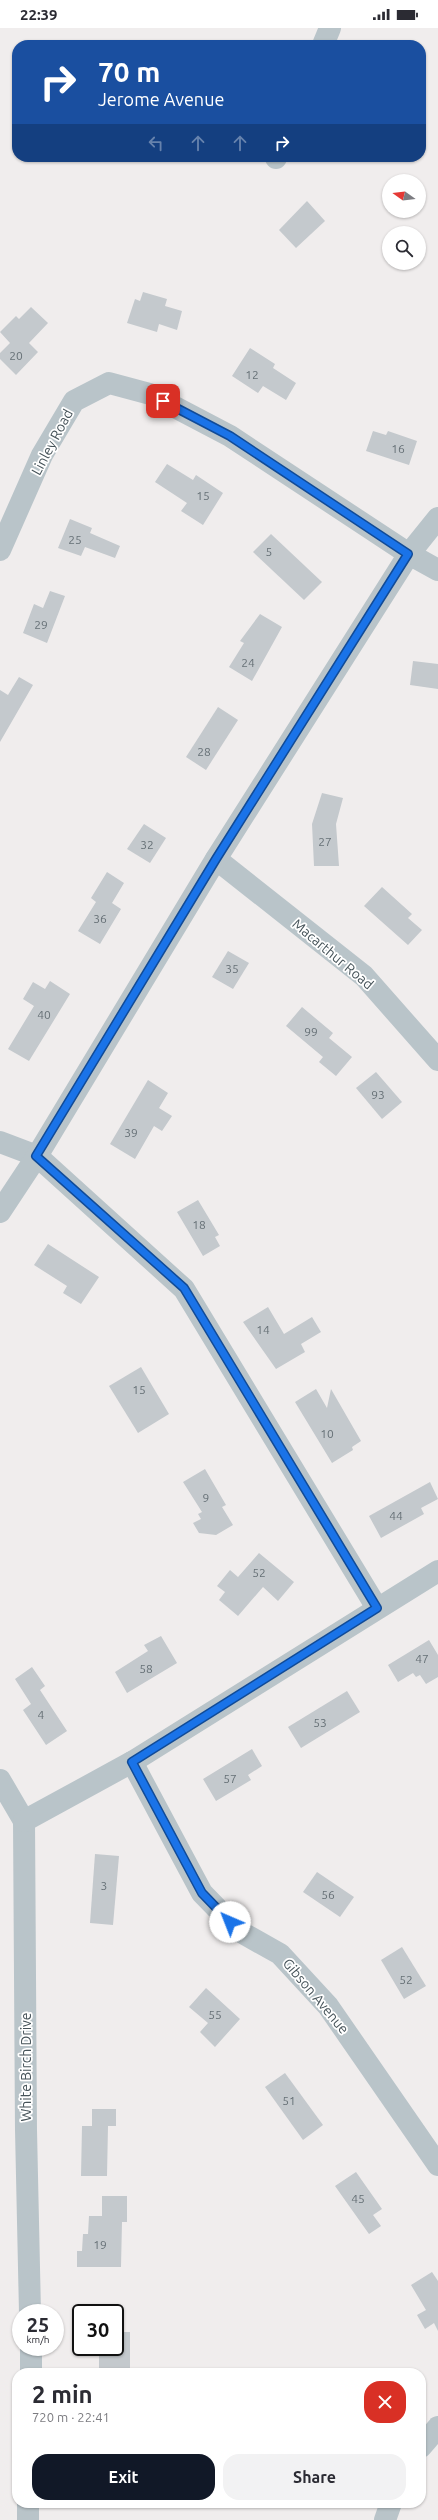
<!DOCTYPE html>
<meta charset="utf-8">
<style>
body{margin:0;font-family:Ubuntu,sans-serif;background:#f2f2f3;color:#2b2b33;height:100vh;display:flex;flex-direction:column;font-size:15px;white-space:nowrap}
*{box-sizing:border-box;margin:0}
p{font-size:13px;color:#7c7c81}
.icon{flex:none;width:22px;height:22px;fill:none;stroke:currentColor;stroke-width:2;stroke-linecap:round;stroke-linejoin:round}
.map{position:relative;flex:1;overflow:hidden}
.details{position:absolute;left:12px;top:2340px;width:414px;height:140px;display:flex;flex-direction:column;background:#fff;border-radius:16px;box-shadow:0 1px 3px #0004}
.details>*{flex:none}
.banner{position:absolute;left:12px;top:12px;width:414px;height:122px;border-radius:16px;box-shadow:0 1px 3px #0004;background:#1a4fa0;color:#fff;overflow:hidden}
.needle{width:26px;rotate:284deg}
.tools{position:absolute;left:382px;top:146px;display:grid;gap:8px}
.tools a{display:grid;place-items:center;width:44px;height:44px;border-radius:50%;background:#fff;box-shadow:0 1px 3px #0004;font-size:20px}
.speed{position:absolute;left:12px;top:2276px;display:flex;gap:8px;font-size:20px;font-weight:700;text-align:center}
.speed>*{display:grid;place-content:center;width:52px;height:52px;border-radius:50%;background:#fff;box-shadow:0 1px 3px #0004;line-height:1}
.speed small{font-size:10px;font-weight:400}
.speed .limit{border:2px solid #111;border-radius:6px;background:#fff;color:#111}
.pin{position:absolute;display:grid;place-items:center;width:34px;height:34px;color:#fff;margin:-17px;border-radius:8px;box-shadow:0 2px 6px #0006}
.me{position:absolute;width:44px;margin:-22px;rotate:316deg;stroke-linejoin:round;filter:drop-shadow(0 0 3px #0008)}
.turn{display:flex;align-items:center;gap:14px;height:84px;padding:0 20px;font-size:18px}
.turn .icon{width:52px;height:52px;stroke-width:2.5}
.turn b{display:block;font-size:28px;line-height:34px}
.lanes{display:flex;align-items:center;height:38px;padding:0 20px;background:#0003;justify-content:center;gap:20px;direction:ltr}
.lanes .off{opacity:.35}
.round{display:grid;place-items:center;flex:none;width:42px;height:42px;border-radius:16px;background:#f2f2f3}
.overview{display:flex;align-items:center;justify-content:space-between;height:68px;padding:0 20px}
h1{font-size:24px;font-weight:600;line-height:30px}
.cta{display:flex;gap:8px;margin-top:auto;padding:8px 20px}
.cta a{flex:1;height:46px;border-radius:16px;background:#111827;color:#fff;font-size:16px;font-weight:600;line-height:46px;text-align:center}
.cta a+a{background:#f2f2f3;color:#2b2b33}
.status{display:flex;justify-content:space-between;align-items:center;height:28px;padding:0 20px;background:#fff;direction:ltr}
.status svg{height:11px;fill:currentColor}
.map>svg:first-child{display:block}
</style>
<div class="status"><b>22:39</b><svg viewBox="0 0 49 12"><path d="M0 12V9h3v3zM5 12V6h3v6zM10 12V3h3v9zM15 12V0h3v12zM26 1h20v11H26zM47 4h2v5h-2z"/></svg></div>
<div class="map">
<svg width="438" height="2492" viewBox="0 0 438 2492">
<rect width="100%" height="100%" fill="#f0eded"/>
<g fill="#c4c9cd">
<path d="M307,173l18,20 -29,27 -17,-18z"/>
<path d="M143,264l24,7 -2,7 17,5 -5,19 -18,-6 -2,8 -30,-9 8,-24 5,2z"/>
<path d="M31,279l17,16 -19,20 9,9 -22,23 -16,-16v-6l10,-10 -10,-11 16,-16 3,3z"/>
<path d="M250,320l25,16 -2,4 23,15 -10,17 -23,-14 -5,7 -26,-17z"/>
<path d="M373,403l13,4 2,-4 29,10 -8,24 -43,-14z"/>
<path d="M167,436l26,16 3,-5 27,18 -20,32 -22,-14 6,-8 -32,-21z"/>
<path d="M70,491l22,9 -2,5 30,13 -5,12 -30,-11 -4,9 -23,-8z"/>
<path d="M271,506l51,48 -18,18 -51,-48z"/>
<path d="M50,563l15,5 -18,47 -24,-10 11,-29 9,4z"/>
<path d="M260,586l22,13 -30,54 -23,-14 15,-24 -4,-2z"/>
<path d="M413,633l25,3v25l-28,-4z"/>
<path d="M19,649l14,8 -33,57v-52l8,5z"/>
<path d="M218,679l20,13 -32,50 -20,-13z"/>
<path d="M322,765l21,5 -7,26 3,42h-25l-2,-42z"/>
<path d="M144,796l22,14 -16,25 -23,-14z"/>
<path d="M107,844l17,11 -12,20 9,6 -21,35 -22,-13 18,-29 -5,-4z"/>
<path d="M382,859l30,27 -4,4 14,12 -14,15 -44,-39z"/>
<path d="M228,923l21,12 -16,26 -21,-12z"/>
<path d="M50,953l20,13 -41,67 -21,-12 26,-43 -11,-7 10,-17 12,7z"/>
<path d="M302,979l31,26 -4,5 23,19 -16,19 -17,-14 4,-5 -37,-31z"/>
<path d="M376,1044l26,30 -20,17 -26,-31z"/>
<path d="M148,1052l20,13 -9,15 13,8 -10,15 -8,-5 -19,33 -25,-15z"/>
<path d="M198,1172l21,35 -4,2 5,9 -17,10 -26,-44z"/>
<path d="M48,1216l51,33 -18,27 -18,-11 4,-7 -33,-21z"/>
<path d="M268,1279l16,27 28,-17 9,15 -20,12 4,8 -29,17 -33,-47z"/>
<path d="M141,1339l28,47 -31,19 -29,-47z"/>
<path d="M316,1361l11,19 4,-19 30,52 -9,6 1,3 -21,13 -37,-61z"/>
<path d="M205,1441l21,36 -4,2 11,18 -17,10 -17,-2 -6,-10 8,-4 -3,-5 4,-2 -19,-30z"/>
<path d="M430,1454l8,17 -17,9 3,6 -43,24 -12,-22z"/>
<path d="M259,1525l35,29 -16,19 -15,-14 -25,29 -19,-16 6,-8 -8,-6 13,-16 8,7z"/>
<path d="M161,1608l16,27 -50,30 -12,-21 33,-21 -4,-6z"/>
<path d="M429,1612l9,15v22l-12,7 -6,-9 -4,2 -3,-4 -15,9 -10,-17z"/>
<path d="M32,1639l13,19 -5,4 27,41 -21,14 -23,-35 8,-6 -16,-25z"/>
<path d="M347,1663l13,21 -59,36 -13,-21z"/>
<path d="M252,1721l10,17 -14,9 3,5 -35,21 -13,-22z"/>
<path d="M95,1826l24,2 -6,69 -23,-2z"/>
<path d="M317,1844l37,25 -14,20 -37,-25z"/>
<path d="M402,1919l24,39 -22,13 -23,-39z"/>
<path d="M206,1960l34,31 -25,28 -15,-15 8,-9 -19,-16z"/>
<path d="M285,2045l38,52 -20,15 -38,-53z"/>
<path d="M92,2081h24v17h-8l-1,50h-26l1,-50h10z"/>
<path d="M356,2144l26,37 -9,6 8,11 -12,8 -34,-48z"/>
<path d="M102,2168h25v26h-5l-1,45h-44v-16h5l1,-17h5l1,-18h13z"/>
<path d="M432,2244l6,9v50l-4,-8 -9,6 -8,-14 9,-5 -15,-25z"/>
<path d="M115,2304h15v40h-31v-25h16z"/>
</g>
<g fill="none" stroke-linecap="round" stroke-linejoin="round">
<g stroke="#b9c4c9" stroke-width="22">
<path d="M323,17l7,-17"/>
<path d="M276,130v-1"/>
<path d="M0,522l42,-95 32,-54 35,-18 41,11 80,42 179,118 29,16"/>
<path d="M216,831l148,117 74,84"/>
<path d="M0,1114l37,14 147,133 193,319"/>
<path d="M0,1184l37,-56 179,-297 193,-305 29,-36"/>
<path d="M132,1734l70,131 37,38 41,23 48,52 110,159"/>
<path d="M0,1752l24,41"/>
<path d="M24,1793l2,309 4,183"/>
<path d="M24,1793l108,-59 306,-191"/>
<path d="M31,2345v-26"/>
<path d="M421,2419l17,-20"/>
<path d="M28,2492v-17"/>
<path d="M385,2492l6,-17"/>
</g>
</g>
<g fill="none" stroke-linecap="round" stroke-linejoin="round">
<defs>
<path id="route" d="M163,373l67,35 178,118 -192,305 -180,297 148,132 193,320 -245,154 70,131 28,29"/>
</defs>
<use href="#route" stroke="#114b97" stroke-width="10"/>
<use href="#route" stroke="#1a73e8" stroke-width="7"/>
</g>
<g text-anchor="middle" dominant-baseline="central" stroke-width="3.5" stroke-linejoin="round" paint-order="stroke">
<g font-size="12" fill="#667076">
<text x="16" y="327">20</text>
<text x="252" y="346">12</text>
<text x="398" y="420">16</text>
<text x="203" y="467">15</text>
<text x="75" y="511">25</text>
<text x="269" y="523">5</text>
<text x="41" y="596">29</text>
<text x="248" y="634">24</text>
<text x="204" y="723">28</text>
<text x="325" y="813">27</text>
<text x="147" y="816">32</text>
<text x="100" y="890">36</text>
<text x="232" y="940">35</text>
<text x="44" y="986">40</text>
<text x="311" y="1003">99</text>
<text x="378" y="1066">93</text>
<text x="131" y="1104">39</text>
<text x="199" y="1196">18</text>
<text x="263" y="1301">14</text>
<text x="139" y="1361">15</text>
<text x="327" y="1405">10</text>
<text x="206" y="1469">9</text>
<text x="396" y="1487">44</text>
<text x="259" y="1544">52</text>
<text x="422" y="1630">47</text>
<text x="146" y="1640">58</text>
<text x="41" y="1686">4</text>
<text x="320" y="1694">53</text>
<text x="230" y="1750">57</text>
<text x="104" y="1857">3</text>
<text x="328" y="1866">56</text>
<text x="406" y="1951">52</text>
<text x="215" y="1986">55</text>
<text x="289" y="2072">51</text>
<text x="358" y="2170">45</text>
<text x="100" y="2216">19</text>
</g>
<g font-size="14" fill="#465359" stroke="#fff">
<text transform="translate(52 414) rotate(-62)">Linley Road</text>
<text transform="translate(333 926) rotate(40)">Macarthur Road</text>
<text transform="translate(316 1968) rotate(50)">Gibson Avenue</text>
<text transform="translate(26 2039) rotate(-90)">White Birch Drive</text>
</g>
</g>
</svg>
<div class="tools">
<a><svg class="needle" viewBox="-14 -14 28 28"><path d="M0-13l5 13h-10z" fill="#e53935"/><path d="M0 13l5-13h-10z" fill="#7c7c81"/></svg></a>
<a><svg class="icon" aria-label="search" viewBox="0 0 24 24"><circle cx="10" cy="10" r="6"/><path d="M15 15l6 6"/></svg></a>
</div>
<div class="speed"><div>25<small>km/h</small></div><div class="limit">30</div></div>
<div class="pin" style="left:163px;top:373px;background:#d93025"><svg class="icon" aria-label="arrive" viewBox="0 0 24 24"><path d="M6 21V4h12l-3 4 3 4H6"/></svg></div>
<svg class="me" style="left:230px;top:1894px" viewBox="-20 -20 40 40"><circle r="19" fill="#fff"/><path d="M0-13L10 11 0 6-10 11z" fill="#1a73e8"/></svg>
<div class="banner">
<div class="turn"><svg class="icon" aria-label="right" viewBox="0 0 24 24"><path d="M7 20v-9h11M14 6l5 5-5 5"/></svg><div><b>70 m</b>Jerome Avenue</div></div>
<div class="lanes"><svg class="icon off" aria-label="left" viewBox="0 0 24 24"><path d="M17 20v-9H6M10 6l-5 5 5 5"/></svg><svg class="icon off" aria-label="ahead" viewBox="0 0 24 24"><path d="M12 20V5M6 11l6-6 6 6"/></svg><svg class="icon off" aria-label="ahead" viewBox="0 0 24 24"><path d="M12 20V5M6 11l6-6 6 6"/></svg><svg class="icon" aria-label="right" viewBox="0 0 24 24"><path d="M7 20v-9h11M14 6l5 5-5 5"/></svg></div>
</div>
<section class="details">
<div class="overview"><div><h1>2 min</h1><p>720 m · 22:41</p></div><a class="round" style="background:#d93025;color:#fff"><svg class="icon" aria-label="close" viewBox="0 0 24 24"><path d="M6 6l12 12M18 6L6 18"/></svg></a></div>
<div class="cta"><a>Exit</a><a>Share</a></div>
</section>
</div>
